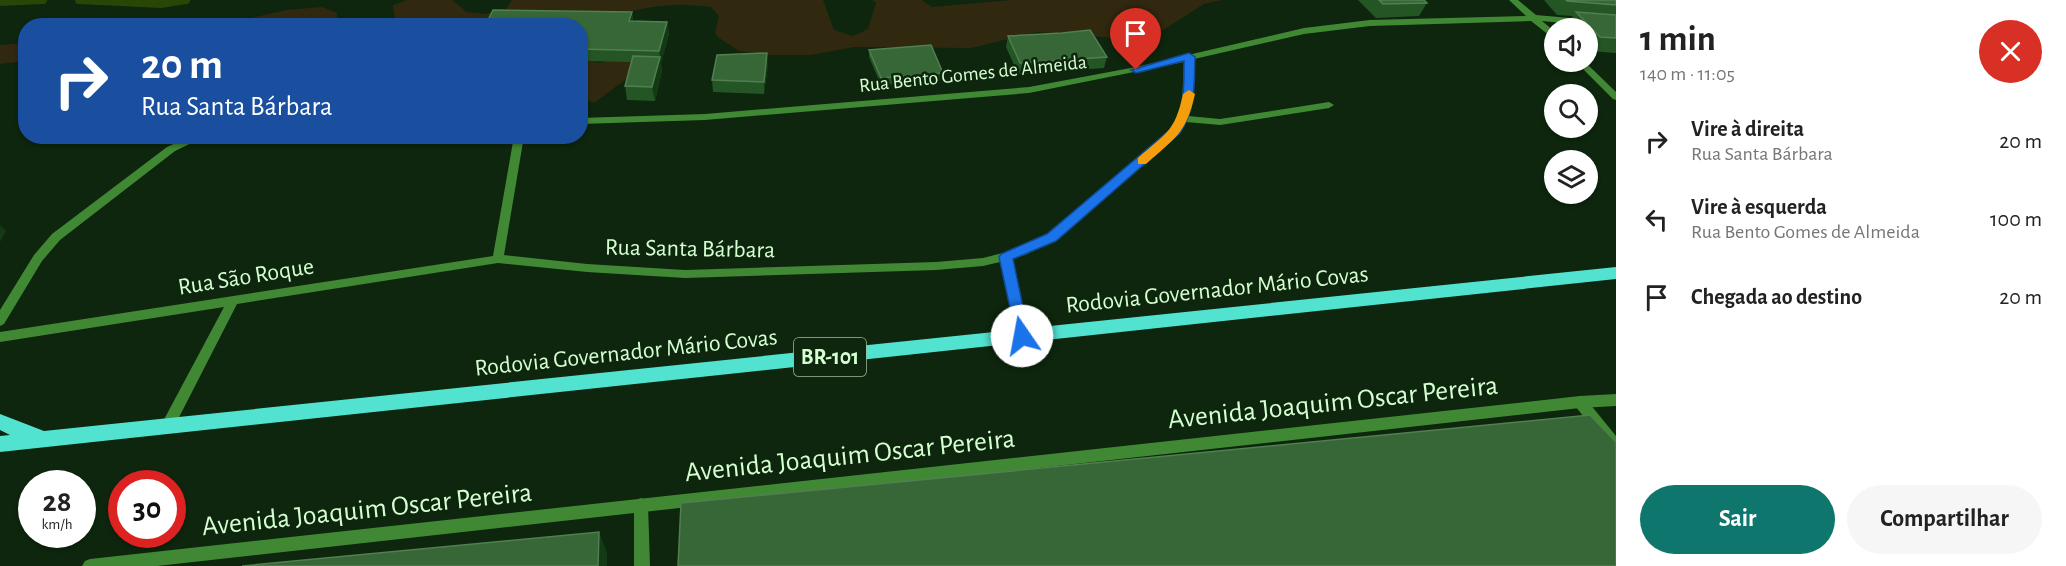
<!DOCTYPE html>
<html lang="pt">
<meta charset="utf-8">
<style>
body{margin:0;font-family:"Alegreya Sans",sans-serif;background:#f6f6f6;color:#222;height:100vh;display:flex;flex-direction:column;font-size:22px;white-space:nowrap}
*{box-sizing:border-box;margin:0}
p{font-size:20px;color:#767676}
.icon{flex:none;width:33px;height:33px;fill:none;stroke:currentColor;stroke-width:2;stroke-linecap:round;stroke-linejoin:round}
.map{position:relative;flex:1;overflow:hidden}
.sheet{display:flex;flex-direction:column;background:#fff;width:450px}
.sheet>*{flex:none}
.top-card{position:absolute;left:18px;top:18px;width:570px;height:126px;border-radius:24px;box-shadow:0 2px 4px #0004;background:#1a4fa0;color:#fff;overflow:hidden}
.fabs{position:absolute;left:1544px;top:18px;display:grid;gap:12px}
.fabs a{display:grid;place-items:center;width:54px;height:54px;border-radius:50%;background:#fff;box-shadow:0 2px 4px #0004;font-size:30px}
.speed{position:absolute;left:18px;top:470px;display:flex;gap:12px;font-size:30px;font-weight:700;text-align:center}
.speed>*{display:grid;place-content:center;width:78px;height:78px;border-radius:50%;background:#fff;box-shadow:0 2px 4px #0004;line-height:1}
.speed small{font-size:15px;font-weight:400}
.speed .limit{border:9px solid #d22;background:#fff;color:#111}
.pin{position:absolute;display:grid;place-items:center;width:51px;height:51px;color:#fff;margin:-62px -26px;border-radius:50% 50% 50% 0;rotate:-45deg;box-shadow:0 0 6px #0007}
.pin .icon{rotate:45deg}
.me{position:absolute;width:66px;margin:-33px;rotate:348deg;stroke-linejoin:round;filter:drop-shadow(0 0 4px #0008)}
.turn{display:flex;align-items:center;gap:21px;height:126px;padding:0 24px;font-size:27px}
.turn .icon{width:78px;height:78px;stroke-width:2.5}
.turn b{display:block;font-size:42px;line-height:51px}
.round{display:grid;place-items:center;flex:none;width:63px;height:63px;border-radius:32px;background:#f6f6f6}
.head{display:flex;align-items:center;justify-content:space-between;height:102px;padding:0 24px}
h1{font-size:36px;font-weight:600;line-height:45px}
.cta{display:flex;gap:12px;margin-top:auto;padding:12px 24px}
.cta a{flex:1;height:69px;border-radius:36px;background:#0f766e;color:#fff;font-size:24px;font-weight:600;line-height:69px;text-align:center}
.cta a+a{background:#f6f6f6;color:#222}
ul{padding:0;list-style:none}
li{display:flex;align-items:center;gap:18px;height:78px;padding:0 24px}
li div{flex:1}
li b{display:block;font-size:22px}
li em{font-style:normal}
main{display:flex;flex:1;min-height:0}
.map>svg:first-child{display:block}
</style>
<main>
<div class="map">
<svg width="1616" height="566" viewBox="0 0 1616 566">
<rect width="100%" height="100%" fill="#0d260d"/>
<g fill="#30290f">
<path d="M407,0h45l15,12 18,2 21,-5 6,-9h311l11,30 19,6 15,-7 8,-26 -4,-3h50l10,7 79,-7h211l-18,4 -41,26 -35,9 -91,-7 -66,16 -117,-1 -43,8h-42l-30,-4 -20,-13 -4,-5 4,-17 -8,-9c-35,-5 -76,-1 -107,14l41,44 -51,38 -13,-6v-37l19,3 10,-3 -30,-36 -184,1 -3,-20z"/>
<path d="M322,7l15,6v12h-153l53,-4 50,-11z"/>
<path d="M25,43v18l-25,3v-19z"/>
</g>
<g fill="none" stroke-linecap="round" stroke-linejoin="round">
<g stroke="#294606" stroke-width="8">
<path d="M79,0l82,4 25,-4"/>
<path d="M0,2l43,-2"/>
</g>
<g fill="#418834" fill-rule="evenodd">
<path d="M1509,0h9l18,15 80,7v6l-74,-7 12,10v8l-23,-18 -161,5 -66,8 -110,25 -1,36 -5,21 32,3 109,-17 5,3 -5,3 -109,17 -34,-3 -6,11 -124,107 -31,15 -14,4 17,77 -2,4h-8l-2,-4 -16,-74 -17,4 -47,4 -251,8 -98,-6 -89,-9 -261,41 -65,127 -5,2 -5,-2 -2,-4 64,-120 -224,35v-10l493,-76 21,-120h10l-20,119 83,9 98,6 251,-8 47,-4 35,-9 30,-15 124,-105 10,-25 2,-42 -155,31 -324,27 -125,4v-6l125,-4 324,-27 107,-20 168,-39 66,-8 156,-4z"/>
<path d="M1576,62h9l31,30v8l-3,-1z"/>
<path d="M191,136h15l-31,15 -115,89 -18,21 -38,63 -4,2v-16l34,-55 18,-21 115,-87z"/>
<path d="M1580,396l5,2 31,38v16l-5,-2 -36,-44 -2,-4 2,-4z"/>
<path d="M641,498l5,2 2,5 2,61h-16v-61l2,-5z"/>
</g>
<path fill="#418834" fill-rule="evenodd" d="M1616,394v12l-36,2 -1423,158h-75l3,-5 5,-2 1490,-163z"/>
<path fill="#52e2d0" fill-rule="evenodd" d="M1616,267v12l-1616,173v-16l10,-1 -10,-5v-16l44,17z"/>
</g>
<g fill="#245525">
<path d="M1358,0h66l3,3 -8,13 -43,2z"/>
<path d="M1544,0h72v53l-27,-2 -2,-2v-21h-18l-3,-2 7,-10 -16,-1z"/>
<path d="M632,12l1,9 34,1 2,12 -8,29 1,8 -7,30 -28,-1 -2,-14 7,-24 -52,-1v-35z"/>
<path d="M1008,36l99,21 -3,11 -86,6 -12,-27z"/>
<path d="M869,50l74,23 -1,7 -61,5 -12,-28z"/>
<path d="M768,65l-4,29 -51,-2 -1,-12z"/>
</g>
<g fill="#133a14">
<path d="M632,12l1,12 -4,-3z"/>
<path d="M667,22l2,12 -8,29 -2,-12z"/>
<path d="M767,53l1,12 -4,29v-12z"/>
<path d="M660,57l2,14 -7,30 -3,-14z"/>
<path d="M0,225l6,6 -6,11z"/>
<path d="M599,532l8,20v14h-9z"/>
</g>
<g fill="#376737" stroke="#507f50" stroke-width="1.5">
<path d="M1379,0h45l3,3 -44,1z"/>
<path d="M1566,0h50v5l-49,-4z"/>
<path d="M493,10l139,2 -3,9 38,1 -8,29 -79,-2v-23h-95z"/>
<path d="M1576,12l40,3v23l-16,-1z"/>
<path d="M1090,30l17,27 -87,6 -12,-27 54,-3z"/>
<path d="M931,45l12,28 -62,5 -12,-28z"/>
<path d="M767,53l-3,29 -52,-2 5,-25z"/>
<path d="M633,56l27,1 -8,30 -27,-1z"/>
<path d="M1590,415l26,27v124h-938l3,-63z"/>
<path d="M599,532l-1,34h-356z"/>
</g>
<path fill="#1a73e8" stroke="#114b97" stroke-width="1.5" d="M1189,53l6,4c-1,28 1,52 -15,76l-124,108 -43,18 16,77 -2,4h-10l-18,-83 2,-3 46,-20 125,-106c13,-20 12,-44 12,-67l-48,12 -5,-3z"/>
<path fill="#f59e0b" d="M1189,90l6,4c-9,40 -19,43 -49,70h-8v-6c28,-25 37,-26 45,-64z"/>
<g text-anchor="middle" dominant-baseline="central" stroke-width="5" stroke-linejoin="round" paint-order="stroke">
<g font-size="20" fill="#d5ffd1" stroke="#0d260d">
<text transform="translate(973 74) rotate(-6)">Rua Bento Gomes de Almeida</text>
</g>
<rect fill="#0d260d" stroke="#99be96" stroke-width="1.5" x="794" y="338" width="72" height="38" rx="4.5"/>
<g font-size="22" font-weight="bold" fill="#d5ffd1">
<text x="830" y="357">BR-101</text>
</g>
<g font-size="24" fill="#d5ffd1" stroke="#0d260d">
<text transform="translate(690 249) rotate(1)">Rua Santa Bárbara</text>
<text transform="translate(246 277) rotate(-9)">Rua São Roque</text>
<text transform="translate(1217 290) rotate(-6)">Rodovia Governador Mário Covas</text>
<text transform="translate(626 353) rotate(-6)">Rodovia Governador Mário Covas</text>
</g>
<g font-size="28" fill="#d5ffd1" stroke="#0d260d">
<text transform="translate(1333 403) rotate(-6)">Avenida Joaquim Oscar Pereira</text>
<text transform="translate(850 456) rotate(-6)">Avenida Joaquim Oscar Pereira</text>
<text transform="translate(367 510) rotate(-6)">Avenida Joaquim Oscar Pereira</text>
</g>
</g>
</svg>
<div class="fabs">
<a><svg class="icon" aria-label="sound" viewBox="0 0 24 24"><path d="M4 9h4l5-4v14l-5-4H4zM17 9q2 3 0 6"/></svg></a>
<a><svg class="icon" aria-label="search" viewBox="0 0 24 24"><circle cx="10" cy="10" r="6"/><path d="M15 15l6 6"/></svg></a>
<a><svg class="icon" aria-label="layers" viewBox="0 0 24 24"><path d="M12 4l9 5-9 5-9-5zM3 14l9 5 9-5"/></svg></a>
</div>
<div class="speed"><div>28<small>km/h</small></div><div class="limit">30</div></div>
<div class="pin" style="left:1136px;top:70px;background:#d93025"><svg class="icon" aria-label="arrive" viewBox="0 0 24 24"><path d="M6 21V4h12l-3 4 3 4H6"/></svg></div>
<svg class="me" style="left:1022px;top:336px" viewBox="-20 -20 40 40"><circle r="19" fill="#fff"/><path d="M0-13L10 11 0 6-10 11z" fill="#1a73e8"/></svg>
<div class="top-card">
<div class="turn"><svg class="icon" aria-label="right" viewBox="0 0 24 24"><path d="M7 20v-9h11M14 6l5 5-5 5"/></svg><div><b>20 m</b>Rua Santa Bárbara</div></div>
</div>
</div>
<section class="sheet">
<div class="head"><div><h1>1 min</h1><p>140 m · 11:05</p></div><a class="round" style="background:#d93025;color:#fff"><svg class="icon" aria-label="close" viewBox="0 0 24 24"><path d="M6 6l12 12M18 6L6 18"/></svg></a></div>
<ul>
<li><svg class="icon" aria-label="right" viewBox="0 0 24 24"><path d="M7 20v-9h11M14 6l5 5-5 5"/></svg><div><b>Vire à direita</b><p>Rua Santa Bárbara</p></div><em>20 m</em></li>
<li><svg class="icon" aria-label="left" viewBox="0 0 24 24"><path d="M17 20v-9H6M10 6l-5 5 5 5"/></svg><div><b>Vire à esquerda</b><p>Rua Bento Gomes de Almeida</p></div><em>100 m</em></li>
<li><svg class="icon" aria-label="arrive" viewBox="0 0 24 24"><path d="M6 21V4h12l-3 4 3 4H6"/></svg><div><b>Chegada ao destino</b></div><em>20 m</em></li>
</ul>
<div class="cta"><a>Sair</a><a>Compartilhar</a></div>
</section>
</main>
